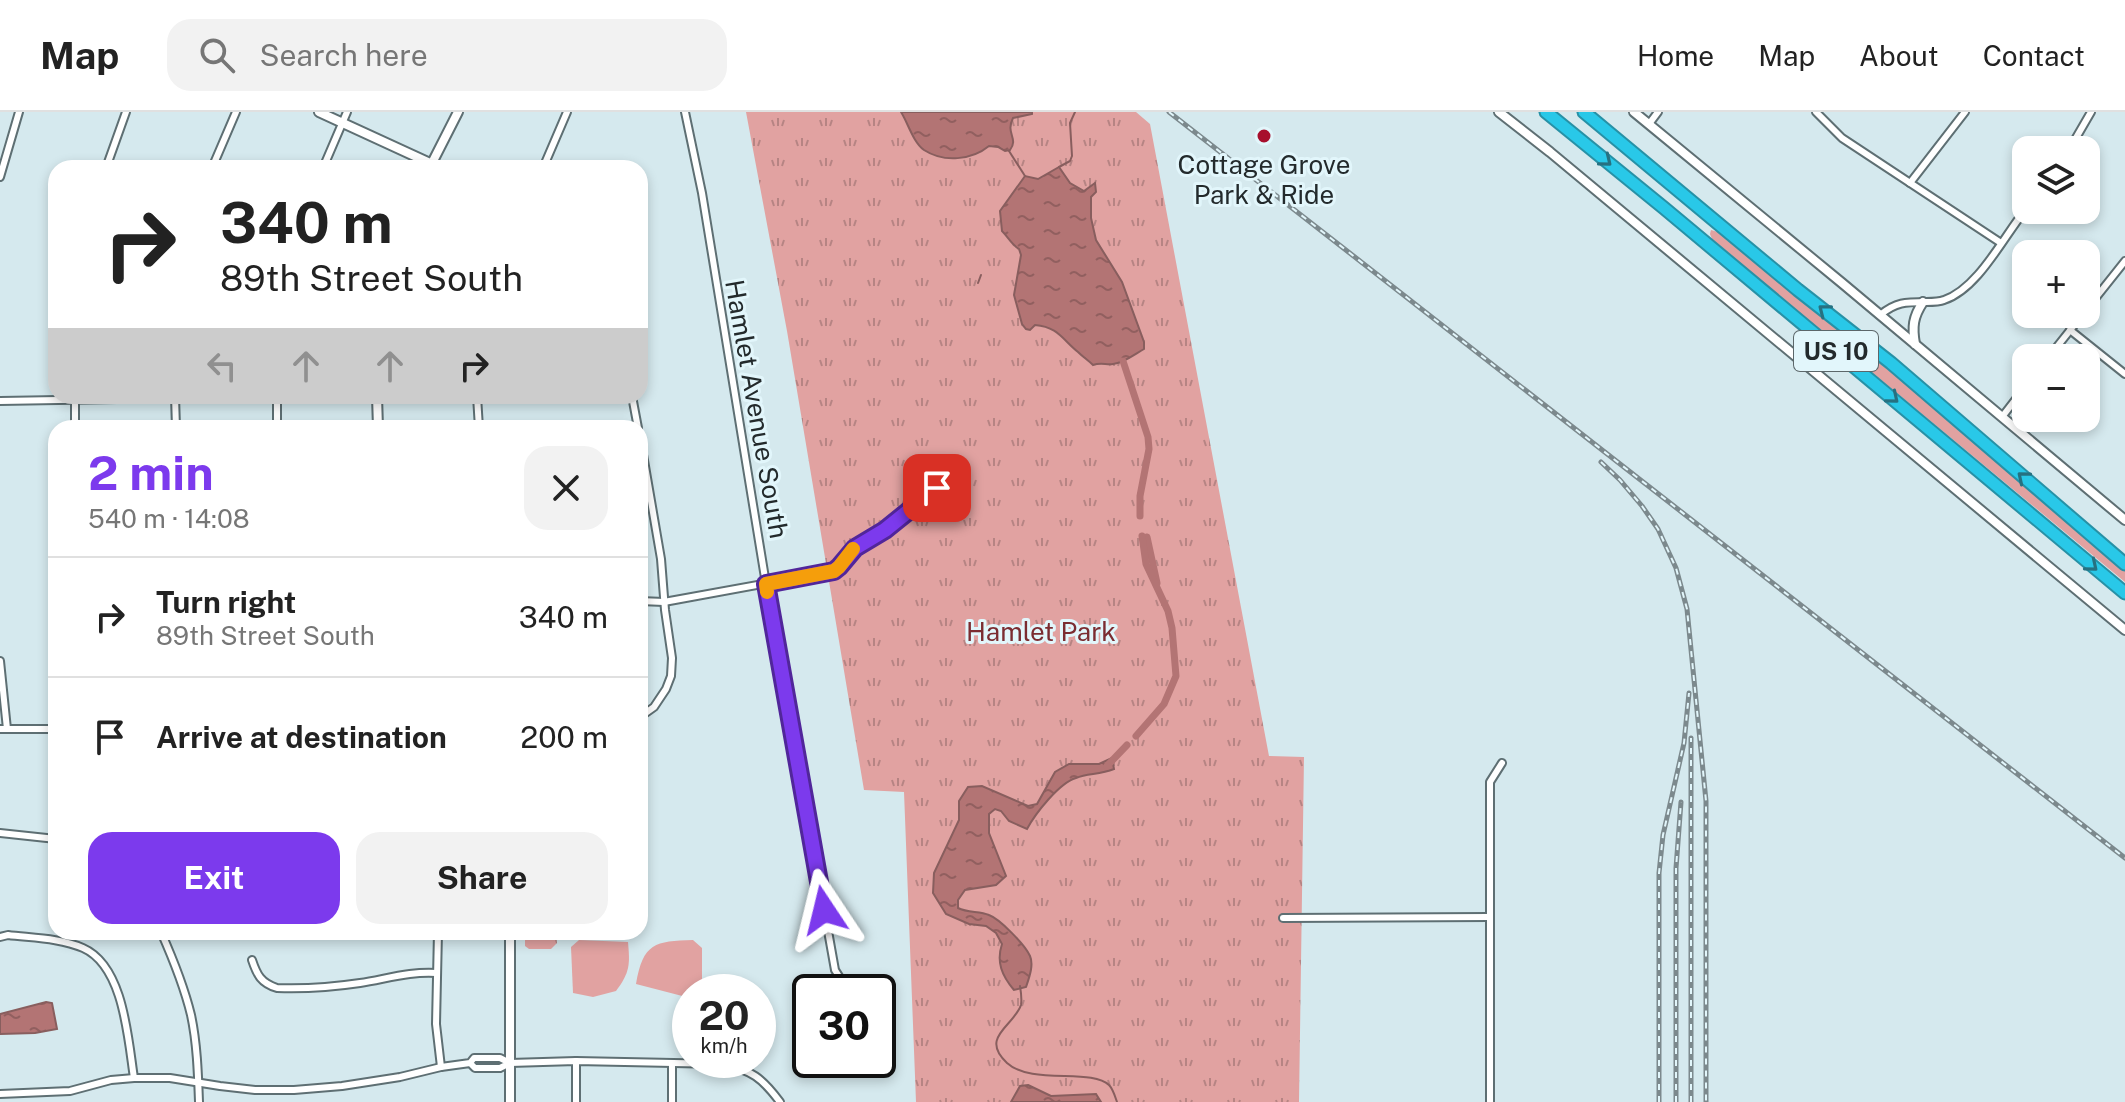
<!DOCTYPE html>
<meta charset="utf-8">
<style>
body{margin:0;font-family:"Public Sans",sans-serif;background:#f2f2f2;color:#222;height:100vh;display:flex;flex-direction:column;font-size:30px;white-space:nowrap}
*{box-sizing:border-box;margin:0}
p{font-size:26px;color:#767676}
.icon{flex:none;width:44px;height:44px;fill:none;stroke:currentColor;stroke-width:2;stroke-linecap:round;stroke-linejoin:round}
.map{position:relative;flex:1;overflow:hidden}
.side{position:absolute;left:48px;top:308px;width:600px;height:520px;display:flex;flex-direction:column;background:#fff;border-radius:24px;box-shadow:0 4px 12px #0003}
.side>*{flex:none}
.top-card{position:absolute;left:48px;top:48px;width:600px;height:244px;border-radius:24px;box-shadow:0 4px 12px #0003;background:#fff;color:#222;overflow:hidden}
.fabs{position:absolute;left:2012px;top:24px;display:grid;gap:16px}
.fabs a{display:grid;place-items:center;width:88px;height:88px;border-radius:16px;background:#fff;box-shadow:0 4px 12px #0003;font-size:40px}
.speed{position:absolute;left:672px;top:862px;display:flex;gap:16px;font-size:40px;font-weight:700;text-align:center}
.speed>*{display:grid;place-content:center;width:104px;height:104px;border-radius:50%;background:#fff;box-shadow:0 4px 12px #0003;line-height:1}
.speed small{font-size:20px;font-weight:400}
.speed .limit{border:4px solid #111;border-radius:12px;background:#fff;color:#111}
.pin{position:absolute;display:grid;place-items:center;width:68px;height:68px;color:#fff;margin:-34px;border-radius:16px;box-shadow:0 4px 12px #0006}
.me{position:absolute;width:88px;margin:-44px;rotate:350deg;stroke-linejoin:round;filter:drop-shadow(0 0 6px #0008)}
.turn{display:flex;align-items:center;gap:28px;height:168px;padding:0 40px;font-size:36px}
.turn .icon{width:104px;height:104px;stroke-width:2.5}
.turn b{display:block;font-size:56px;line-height:68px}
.lanes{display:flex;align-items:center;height:76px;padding:0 40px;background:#0003;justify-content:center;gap:40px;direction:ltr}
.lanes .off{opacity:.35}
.round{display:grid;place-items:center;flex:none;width:84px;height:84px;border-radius:24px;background:#f2f2f2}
.head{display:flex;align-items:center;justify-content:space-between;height:136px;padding:0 40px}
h1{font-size:48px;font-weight:700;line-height:60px;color:#7c3aed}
.action{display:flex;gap:16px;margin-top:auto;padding:16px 40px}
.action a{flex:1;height:92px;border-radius:24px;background:#7c3aed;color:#fff;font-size:32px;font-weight:700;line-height:92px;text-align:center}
.action a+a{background:#f2f2f2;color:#222}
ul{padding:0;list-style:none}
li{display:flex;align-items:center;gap:24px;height:120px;padding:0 40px;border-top:2px solid #e0e0e0}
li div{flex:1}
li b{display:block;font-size:30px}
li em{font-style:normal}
header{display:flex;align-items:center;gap:48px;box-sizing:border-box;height:112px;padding:0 40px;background:#fff;border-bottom:2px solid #e0e0e0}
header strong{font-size:38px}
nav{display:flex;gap:44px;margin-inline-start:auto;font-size:28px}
.search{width:560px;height:72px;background:#f2f2f2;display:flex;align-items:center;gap:20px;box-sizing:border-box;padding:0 28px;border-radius:24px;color:#767676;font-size:30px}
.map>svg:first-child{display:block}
</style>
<header>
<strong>Map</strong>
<div class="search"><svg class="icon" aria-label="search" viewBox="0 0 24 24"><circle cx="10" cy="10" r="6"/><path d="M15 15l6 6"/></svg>Search here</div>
<nav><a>Home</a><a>Map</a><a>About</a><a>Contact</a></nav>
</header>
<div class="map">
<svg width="2125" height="990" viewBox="0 0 2125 990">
<defs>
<pattern id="park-tufts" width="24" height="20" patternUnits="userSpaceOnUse" patternTransform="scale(2)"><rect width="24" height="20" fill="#e1a2a1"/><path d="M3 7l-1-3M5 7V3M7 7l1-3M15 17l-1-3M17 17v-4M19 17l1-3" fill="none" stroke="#b68483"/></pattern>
<pattern id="water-ripples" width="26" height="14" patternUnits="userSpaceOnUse" patternTransform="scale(2)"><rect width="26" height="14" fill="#b37474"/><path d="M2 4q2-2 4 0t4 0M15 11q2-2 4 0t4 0" fill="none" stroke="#915f5f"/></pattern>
</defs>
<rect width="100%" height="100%" fill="#d5e9ee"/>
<g fill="#e1a2a1">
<path d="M1711,118l14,4 400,333v15l-378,-313 -35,-30 -2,-5z"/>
<path d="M579,828l49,2c2,23 2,30 -12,49l-23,6 -20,-4 -2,-46z"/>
<path d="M693,828l9,8v44h-12v6l-54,-14c7,-41 19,-43 57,-44z"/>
</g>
<g fill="url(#park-tufts)">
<path d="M746,0h390l14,12 119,632 35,1 -5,345h-383l-12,-310 -40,-2 -77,-459z"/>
<path d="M525,820h31l1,11 -6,6h-22l-4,-3z"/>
</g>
<g fill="url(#water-ripples)" stroke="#885e5e" stroke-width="2">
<path d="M901,0h131v2l-19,4c-8,16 6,20 -3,32l-5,1 -7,-4 -9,-1c-17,14 -45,17 -65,4 -11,-8 -16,-27 -23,-38z"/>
<path d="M1059,55l11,16 14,8 11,-8 1,9 -5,5v21l5,22 26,42 22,60v7c-9,5 -20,14 -31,15 -7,1 -12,-2 -20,1 -5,-5 -10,-8 -15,-13 -16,-13 -20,-25 -43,-27l-5,5 -4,-1 -4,-5 -8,-29 7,-40 -2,-6c-7,-4 -11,-12 -17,-18l-2,-20 25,-35 13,3z"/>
<path d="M1112,646l2,11c-15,6 -26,4 -38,9 -17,5 -41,36 -49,51l-18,-8 -8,-10 -6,-2 -6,5v19l17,43 -10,9 -31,5 -7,10v8c10,5 21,3 31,7 11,4 36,30 41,41 4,9 -1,22 -4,31l-12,3c-12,-14 -18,-28 -12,-46l-6,-11 -10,-7 -17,-2 -23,-10 -13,-21 1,-20 25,-53v-19l9,-14 14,-1 46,20 9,-2 18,-32 14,-8h30z"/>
<path d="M46,890l6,1 5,26 -22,4 -35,1v-20z"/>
<path d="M1028,973l23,11 45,-2 5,8h-90l9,-16z"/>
</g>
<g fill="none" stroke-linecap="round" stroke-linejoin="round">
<g stroke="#885e5e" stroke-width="2">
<path d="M1009,39l16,25"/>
<path d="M1059,55l11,-6 2,-5 -2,-33 5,-11"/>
<path d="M978,171l3,-8"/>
<path d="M1020,874c1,6 2,13 1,19 -7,21 -42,32 -14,58 24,22 85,5 102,22 4,4 6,11 8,17"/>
</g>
<g stroke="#b37474" stroke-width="7">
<path d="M1123,249l25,76 1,12 -9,47v20"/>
<path d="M1147,425l10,46"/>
<path d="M1136,624l28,-32 12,-28 -4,-48 -4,-17 -22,-47 -4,-28"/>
<path d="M1107,654l20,-21"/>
</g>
<defs>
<g id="street">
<path d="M685,0l17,81 64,391 69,386 14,22"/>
<path d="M1816,0l26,26 159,105"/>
<path d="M1649,12l9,-12"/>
<path d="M2069,38l22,-38"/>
<path d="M432,52l9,4"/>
<path d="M106,56l20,-56"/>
<path d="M212,56l24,-56"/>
<path d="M323,56l24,-56"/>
<path d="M543,56l24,-56"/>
<path d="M0,65l19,-65"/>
<path d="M1910,71l55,-71"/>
<path d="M2086,198l39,-49"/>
<path d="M1880,203c16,-13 25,-13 46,-13 5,0 13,0 18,-2 34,-11 60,-64 82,-91"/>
<path d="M2070,218l55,44"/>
<path d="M2048,246l35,-44"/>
<path d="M175,284l1,32"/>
<path d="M477,284l2,32"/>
<path d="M632,284l6,32"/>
<path d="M0,289l175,-3"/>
<path d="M2002,305l24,-31"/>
<path d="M75,316v-32"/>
<path d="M277,316v-32"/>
<path d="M640,325l21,122 4,51 7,48 -1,18 -5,13 -12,18 -14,10"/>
<path d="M640,489l24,1 170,-31 5,-4 16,-19 30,-18 52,-42"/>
<path d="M0,549l7,68"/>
<path d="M0,617h56"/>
<path d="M0,721l56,6"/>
<path d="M1283,806l206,-1"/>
<path d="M161,820c12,27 23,54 30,83 6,28 7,58 8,87"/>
<path d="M438,820l-2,92 5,43"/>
<path d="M0,825l8,-2c24,3 52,3 75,13 41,18 45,91 51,130"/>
<path d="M252,848c5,15 9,23 25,28 27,1 56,-1 83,-5 26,-4 51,-12 77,-10"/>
<path d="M878,918l11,12"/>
<path d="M576,949v41"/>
<path d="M510,951l66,-2 146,3c30,6 40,14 58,38"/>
<path d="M672,951v39"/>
<path d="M0,982l70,-3 41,-11 23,-2h36l50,8 35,4h39l48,-4 58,-9 41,-10 29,-4 4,-5h26l10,5 -10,5h-25l-5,-5"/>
<path d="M1490,990v-320l12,-19"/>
</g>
<g id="secondary">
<path d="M319,0l113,52"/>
<path d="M1499,0l51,40 575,478"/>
<path d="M1634,0l208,171 283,237"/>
<path d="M430,55l28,-55"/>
<path d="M1915,232c-3,-17 -2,-27 8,-42"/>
<path d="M377,284l1,32"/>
<path d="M510,990v-170"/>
</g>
<g id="highway">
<path d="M1546,0l118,96 461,385"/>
<path d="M1584,0l214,178 93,73 234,201"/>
</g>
</defs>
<use href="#street" stroke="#5e6f73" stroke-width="10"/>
<use href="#secondary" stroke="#5e6f73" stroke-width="12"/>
<use href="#highway" stroke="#2791a6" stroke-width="15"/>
<use href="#street" stroke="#fff" stroke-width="6"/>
<use href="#secondary" stroke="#fff" stroke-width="8"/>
<use href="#highway" stroke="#29c8e8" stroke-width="11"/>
<defs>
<g id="rail">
<path d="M1169,0l956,746"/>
<path d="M1601,350l19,18 22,26 16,23 18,39 11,41 19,192v301"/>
<path d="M1659,990v-229l4,-38 21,-92 5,-50"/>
<path d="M1676,990v-234l5,-66"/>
<path d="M1691,990v-364"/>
</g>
</defs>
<use href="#rail" stroke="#7c898d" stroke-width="5"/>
<use href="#rail" stroke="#e2f6fb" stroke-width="2" stroke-dasharray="6" stroke-linecap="butt"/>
</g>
<defs><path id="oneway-chevron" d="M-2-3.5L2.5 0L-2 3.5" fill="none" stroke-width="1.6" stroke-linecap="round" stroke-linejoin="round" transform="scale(2)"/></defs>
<g stroke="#267181">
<use href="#oneway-chevron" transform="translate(1606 49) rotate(39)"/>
<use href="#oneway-chevron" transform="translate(1824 198) rotate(-142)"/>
<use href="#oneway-chevron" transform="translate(1893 286) rotate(40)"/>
<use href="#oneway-chevron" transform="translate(2023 365) rotate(-140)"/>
<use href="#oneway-chevron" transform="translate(2092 454) rotate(40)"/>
</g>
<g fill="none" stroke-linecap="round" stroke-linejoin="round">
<defs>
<path id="route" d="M824,798l-58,-326 68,-13 5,-4 16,-19 30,-18 52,-42"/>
</defs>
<use href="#route" stroke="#51269a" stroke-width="20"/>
<use href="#route" stroke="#7c3aed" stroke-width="14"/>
<path stroke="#f59e0b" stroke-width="14" d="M767,480l-1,-8 68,-13 5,-4 14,-18"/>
</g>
<circle fill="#a70f2d" stroke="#e2f6fb" stroke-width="3" cx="1264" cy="24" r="8"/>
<g text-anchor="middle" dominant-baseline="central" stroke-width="6" stroke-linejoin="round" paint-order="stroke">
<rect fill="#e2f6fb" stroke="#5c676a" stroke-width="2" x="1794" y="219" width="84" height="40" rx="6"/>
<g font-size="24" font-weight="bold" fill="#232a2c">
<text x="1836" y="239">US 10</text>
</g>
<g font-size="26" fill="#232a2c" stroke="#e2f6fb">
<text x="1264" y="52">Cottage Grove<tspan x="1264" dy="30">Park &amp; Ride</tspan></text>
</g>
<g font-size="26" fill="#232a2c" stroke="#e2f6fb">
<text transform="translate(757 297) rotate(80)">Hamlet Avenue South</text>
</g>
<g font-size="26" fill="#7b2c31" stroke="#e2f6fb">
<text x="1041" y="519">Hamlet Park</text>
</g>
</g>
</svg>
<div class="fabs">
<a><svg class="icon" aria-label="layers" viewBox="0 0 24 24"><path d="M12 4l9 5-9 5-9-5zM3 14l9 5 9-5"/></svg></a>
<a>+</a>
<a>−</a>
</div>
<div class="speed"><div>20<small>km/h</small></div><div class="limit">30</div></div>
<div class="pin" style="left:937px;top:376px;background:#d93025"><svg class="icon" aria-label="arrive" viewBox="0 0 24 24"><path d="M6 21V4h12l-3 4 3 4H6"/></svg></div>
<svg class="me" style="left:824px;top:798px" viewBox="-20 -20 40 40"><path d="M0-17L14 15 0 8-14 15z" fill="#7c3aed" stroke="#fff" stroke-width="4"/></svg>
<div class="top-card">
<div class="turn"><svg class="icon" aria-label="right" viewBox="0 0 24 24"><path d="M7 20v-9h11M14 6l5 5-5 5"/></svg><div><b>340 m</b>89th Street South</div></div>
<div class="lanes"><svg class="icon off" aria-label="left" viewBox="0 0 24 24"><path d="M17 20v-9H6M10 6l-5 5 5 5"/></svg><svg class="icon off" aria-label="ahead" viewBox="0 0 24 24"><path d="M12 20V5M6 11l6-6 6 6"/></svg><svg class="icon off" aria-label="ahead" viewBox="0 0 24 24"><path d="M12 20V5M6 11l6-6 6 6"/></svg><svg class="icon" aria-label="right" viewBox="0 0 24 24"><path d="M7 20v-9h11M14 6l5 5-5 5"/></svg></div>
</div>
<section class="side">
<div class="head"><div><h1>2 min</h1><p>540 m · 14:08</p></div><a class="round"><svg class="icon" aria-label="close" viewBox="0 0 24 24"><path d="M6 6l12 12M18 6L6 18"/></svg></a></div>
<ul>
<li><svg class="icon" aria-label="right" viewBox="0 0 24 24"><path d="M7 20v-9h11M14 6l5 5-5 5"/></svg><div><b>Turn right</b><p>89th Street South</p></div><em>340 m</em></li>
<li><svg class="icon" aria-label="arrive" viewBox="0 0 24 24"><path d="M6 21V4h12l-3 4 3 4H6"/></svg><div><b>Arrive at destination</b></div><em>200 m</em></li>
</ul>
<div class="action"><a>Exit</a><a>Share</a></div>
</section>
</div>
